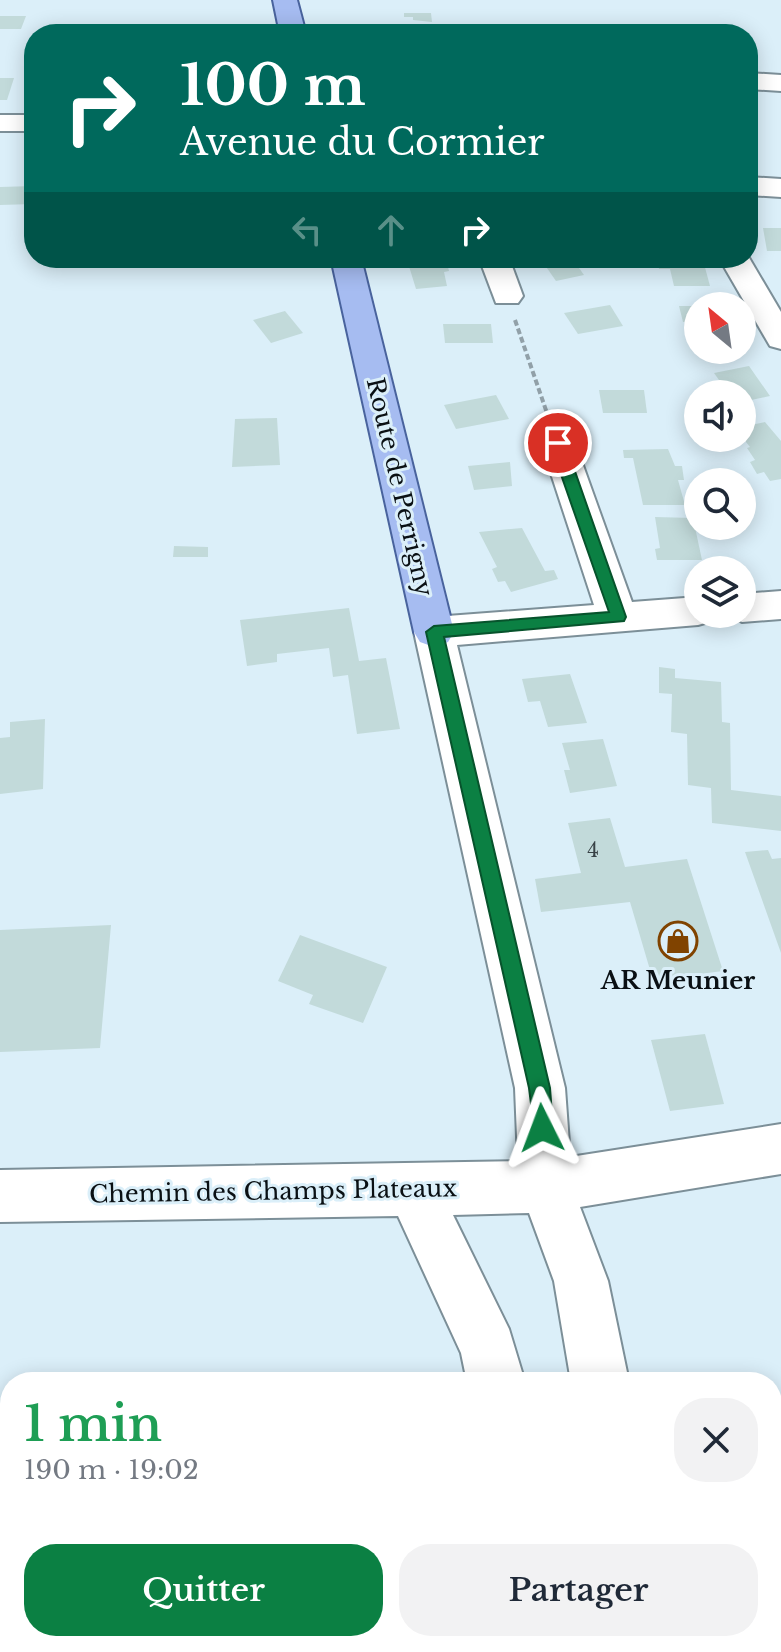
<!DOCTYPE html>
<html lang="fr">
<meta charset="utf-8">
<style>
body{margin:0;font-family:"Libre Baskerville",serif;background:#f2f2f3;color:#1f2937;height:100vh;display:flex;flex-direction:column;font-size:30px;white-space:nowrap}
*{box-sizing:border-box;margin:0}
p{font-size:26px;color:#747a83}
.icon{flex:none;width:44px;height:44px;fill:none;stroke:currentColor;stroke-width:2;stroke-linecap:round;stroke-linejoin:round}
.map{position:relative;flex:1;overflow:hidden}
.panel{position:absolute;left:0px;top:1372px;width:782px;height:280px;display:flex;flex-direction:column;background:#fff;border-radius:32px 32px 0 0;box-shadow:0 4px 20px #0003}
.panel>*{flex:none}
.guide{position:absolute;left:24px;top:24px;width:734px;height:244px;border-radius:32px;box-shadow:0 4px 20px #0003;background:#00695c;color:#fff;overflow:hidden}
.needle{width:52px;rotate:331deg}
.fabs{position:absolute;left:684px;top:292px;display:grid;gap:16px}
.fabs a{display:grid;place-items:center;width:72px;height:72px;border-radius:50%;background:#fff;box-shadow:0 4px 20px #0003;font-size:40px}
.pin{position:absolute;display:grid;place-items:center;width:68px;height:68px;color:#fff;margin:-34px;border:4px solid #fff;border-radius:50%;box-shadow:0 2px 8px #0007}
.me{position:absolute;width:88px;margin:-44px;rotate:357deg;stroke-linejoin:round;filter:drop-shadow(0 0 6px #0008)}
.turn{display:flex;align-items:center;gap:28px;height:168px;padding:0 24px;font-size:36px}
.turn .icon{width:104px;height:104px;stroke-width:2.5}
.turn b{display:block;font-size:56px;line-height:68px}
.lanes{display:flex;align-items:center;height:76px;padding:0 24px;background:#0003;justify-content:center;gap:40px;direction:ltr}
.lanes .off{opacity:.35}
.round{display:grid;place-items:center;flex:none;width:84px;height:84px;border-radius:32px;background:#f2f2f3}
.head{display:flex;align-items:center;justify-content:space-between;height:136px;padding:0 24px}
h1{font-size:48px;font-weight:600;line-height:60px;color:#1e9e55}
.cta{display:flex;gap:16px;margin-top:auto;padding:16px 24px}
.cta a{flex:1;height:92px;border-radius:32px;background:#0b8043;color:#fff;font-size:32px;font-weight:600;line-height:92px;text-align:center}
.cta a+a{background:#f2f2f3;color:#1f2937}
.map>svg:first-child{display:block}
</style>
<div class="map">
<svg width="781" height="1652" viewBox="0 0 781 1652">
<rect width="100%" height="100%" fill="#dbeff9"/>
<g fill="#c2dada">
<path d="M404,13h27l1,9 -19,-2v-3h-9z"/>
<path d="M0,16h26l-5,13h-21z"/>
<path d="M0,78h14l-7,22h-7z"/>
<path d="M34,186l-1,18 -33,1v-18z"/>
<path d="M763,228h18v23h-14z"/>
<path d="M153,258h45l-1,9 -44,1z"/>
<path d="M540,258h32l12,17 -28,6z"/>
<path d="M657,258l46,2 7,26h-36l-4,-17h-11z"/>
<path d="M446,259l3,12 -5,1 3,14 -31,3 -8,-26z"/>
<path d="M610,305l13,21 -45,8 -14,-21z"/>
<path d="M679,306h19v32l-4,1 -4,-17h-7z"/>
<path d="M285,311l18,22 -32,10 -18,-23z"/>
<path d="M443,324h48l2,19h-48z"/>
<path d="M749,366l21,30 -28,6v-8h-13l-15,-21z"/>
<path d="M599,390h45l3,23h-44z"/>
<path d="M496,395l13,24 -53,10 -12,-24z"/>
<path d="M277,418l3,47 -48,2 3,-48z"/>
<path d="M765,422l16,19v38l-11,2 -6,-9 -7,2 -7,-12 5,-2 -8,-12 3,-1 -8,-10v-10z"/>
<path d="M668,449l7,17h7l2,14h-6l7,25h-42l-10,-47h-9l-1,-8z"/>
<path d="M510,462l2,24 -38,4 -6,-24z"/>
<path d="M655,517l38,1 9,42h-45l-2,-11 5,-1z"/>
<path d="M522,528l23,43 9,-1 4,9 -47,13 -6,-11 -7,1 -6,-13 5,-2 -18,-35z"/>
<path d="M174,546l34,1v10h-35z"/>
<path d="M349,608l10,53 27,-3 14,71 -43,5 -9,-59 -15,2 -4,-29 -52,6v8l-30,4 -7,-46z"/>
<path d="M659,667l16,2v9l46,4 1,40 8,1 1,67 50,6v35l-69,-8 -1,-35 -23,-3 -1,-51 -16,-2 1,-38 -13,-1z"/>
<path d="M570,674l17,49 -39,4 -8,-26 -12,1 -6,-23z"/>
<path d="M45,719l-2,70 -43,5v-56l10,-1v-15z"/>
<path d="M603,739l14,47 -47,7 -6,-23h6l-8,-27z"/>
<path d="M610,818l15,49 62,-8 36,112 -70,9 -23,-78 -89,10 -6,-33 46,-6 -13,-50z"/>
<path d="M768,850l4,9 9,-1v95l-36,-101z"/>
<path d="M111,925l-11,123 -100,4v-122z"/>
<path d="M300,935l87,32 -24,56 -54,-19 4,-9 -35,-14z"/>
<path d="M705,1034l19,70 -54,7 -19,-71z"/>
</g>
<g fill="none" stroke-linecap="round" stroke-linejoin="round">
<defs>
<g id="minor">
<path d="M748,73l33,2v16l-33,-2z"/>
<rect x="0" y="115" width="34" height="16"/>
<path d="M748,177l33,2v18l-33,-2z"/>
<path d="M748,256l33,56v37l-11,-3 -51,-88z"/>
<path d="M479,258h30l14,38 -5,7h-22z"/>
<path d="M558,432l12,3 5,8 57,159 66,-5v17h18l-4,7 -14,4 -241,20 108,443 5,69 211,-33v50l-201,33 28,74 21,101h-58l-17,-101 -25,-68 -76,2 56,114 16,53h-58l-6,-29 -63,-137 -398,6v-52l518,-9 -3,-73 -101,-456 6,-10 14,-5 160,-12 -53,-162 5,-8z"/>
<path d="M781,591v28l-39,3 -16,-8h16v-20z"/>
<path d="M617,1642h64l2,10h-64z"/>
</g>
<g id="major">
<path d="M273,0h24l9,34h-26z"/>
<path d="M331,258h30l93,374 -6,10 -14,5 -14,-5 -6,-10z"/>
</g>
</defs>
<use href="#minor" stroke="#7c8f98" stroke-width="4"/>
<use href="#major" stroke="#49639d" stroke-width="4"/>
<path stroke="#91a0a8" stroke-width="4" stroke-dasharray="6 3" stroke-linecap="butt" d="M515,320l33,96"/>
<use href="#minor" fill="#fff" fill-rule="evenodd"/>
<use href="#major" fill="#a6bcf1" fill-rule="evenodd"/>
</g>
<path fill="#0b8043" stroke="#07532c" stroke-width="2" d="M558,438l7,5 61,174 -2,4 -180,16 106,451 3,40 -4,7 -7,3 -7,-3 -6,-47 -103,-456 8,-6 175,-14 -59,-169z"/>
<defs>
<symbol id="shop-ring" viewBox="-11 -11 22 22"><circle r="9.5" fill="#dbeff9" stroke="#804300" stroke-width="1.5"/><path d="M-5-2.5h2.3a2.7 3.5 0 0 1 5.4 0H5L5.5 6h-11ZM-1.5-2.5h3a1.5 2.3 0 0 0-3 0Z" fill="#804300"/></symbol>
</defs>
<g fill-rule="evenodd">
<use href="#shop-ring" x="656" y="919" width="44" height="44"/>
</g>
<g text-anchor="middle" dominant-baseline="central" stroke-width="6" stroke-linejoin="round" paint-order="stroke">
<g font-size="20" fill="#384246">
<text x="593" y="850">4</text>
</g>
<g font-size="24" fill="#0a1014" stroke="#dbeff9">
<text transform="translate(400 487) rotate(77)">Route de Perrigny</text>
<text transform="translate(273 1191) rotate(-1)">Chemin des Champs Plateaux</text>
</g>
<g font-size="24" font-weight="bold" fill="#0a1014" stroke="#dbeff9">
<text x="678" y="980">AR Meunier</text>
</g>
</g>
</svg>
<div class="fabs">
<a><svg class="needle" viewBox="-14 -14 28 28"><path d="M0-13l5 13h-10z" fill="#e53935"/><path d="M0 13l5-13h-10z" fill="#747a83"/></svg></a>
<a><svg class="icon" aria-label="sound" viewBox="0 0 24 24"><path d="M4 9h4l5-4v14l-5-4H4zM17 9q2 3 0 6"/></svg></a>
<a><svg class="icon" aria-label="search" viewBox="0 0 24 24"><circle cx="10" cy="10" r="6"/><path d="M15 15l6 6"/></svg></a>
<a><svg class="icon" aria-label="layers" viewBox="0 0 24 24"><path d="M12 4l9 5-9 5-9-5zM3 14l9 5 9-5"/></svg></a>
</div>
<div class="pin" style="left:558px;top:443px;background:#d93025"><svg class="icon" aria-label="arrive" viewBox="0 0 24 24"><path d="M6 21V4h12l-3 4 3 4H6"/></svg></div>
<svg class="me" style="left:542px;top:1128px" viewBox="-20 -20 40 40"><path d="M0-17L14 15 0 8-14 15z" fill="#0b8043" stroke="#fff" stroke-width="4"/></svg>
<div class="guide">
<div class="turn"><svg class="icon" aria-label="right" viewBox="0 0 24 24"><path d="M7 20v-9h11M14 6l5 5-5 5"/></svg><div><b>100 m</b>Avenue du Cormier</div></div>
<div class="lanes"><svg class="icon off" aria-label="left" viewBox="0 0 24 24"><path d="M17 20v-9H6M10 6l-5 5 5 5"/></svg><svg class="icon off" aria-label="ahead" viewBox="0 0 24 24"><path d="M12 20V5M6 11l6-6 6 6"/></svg><svg class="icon" aria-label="right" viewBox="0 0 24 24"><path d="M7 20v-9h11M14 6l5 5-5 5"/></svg></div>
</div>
<section class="panel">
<div class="head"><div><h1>1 min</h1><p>190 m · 19:02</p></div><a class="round"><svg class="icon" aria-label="close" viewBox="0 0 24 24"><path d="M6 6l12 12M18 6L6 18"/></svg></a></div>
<div class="cta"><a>Quitter</a><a>Partager</a></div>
</section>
</div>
